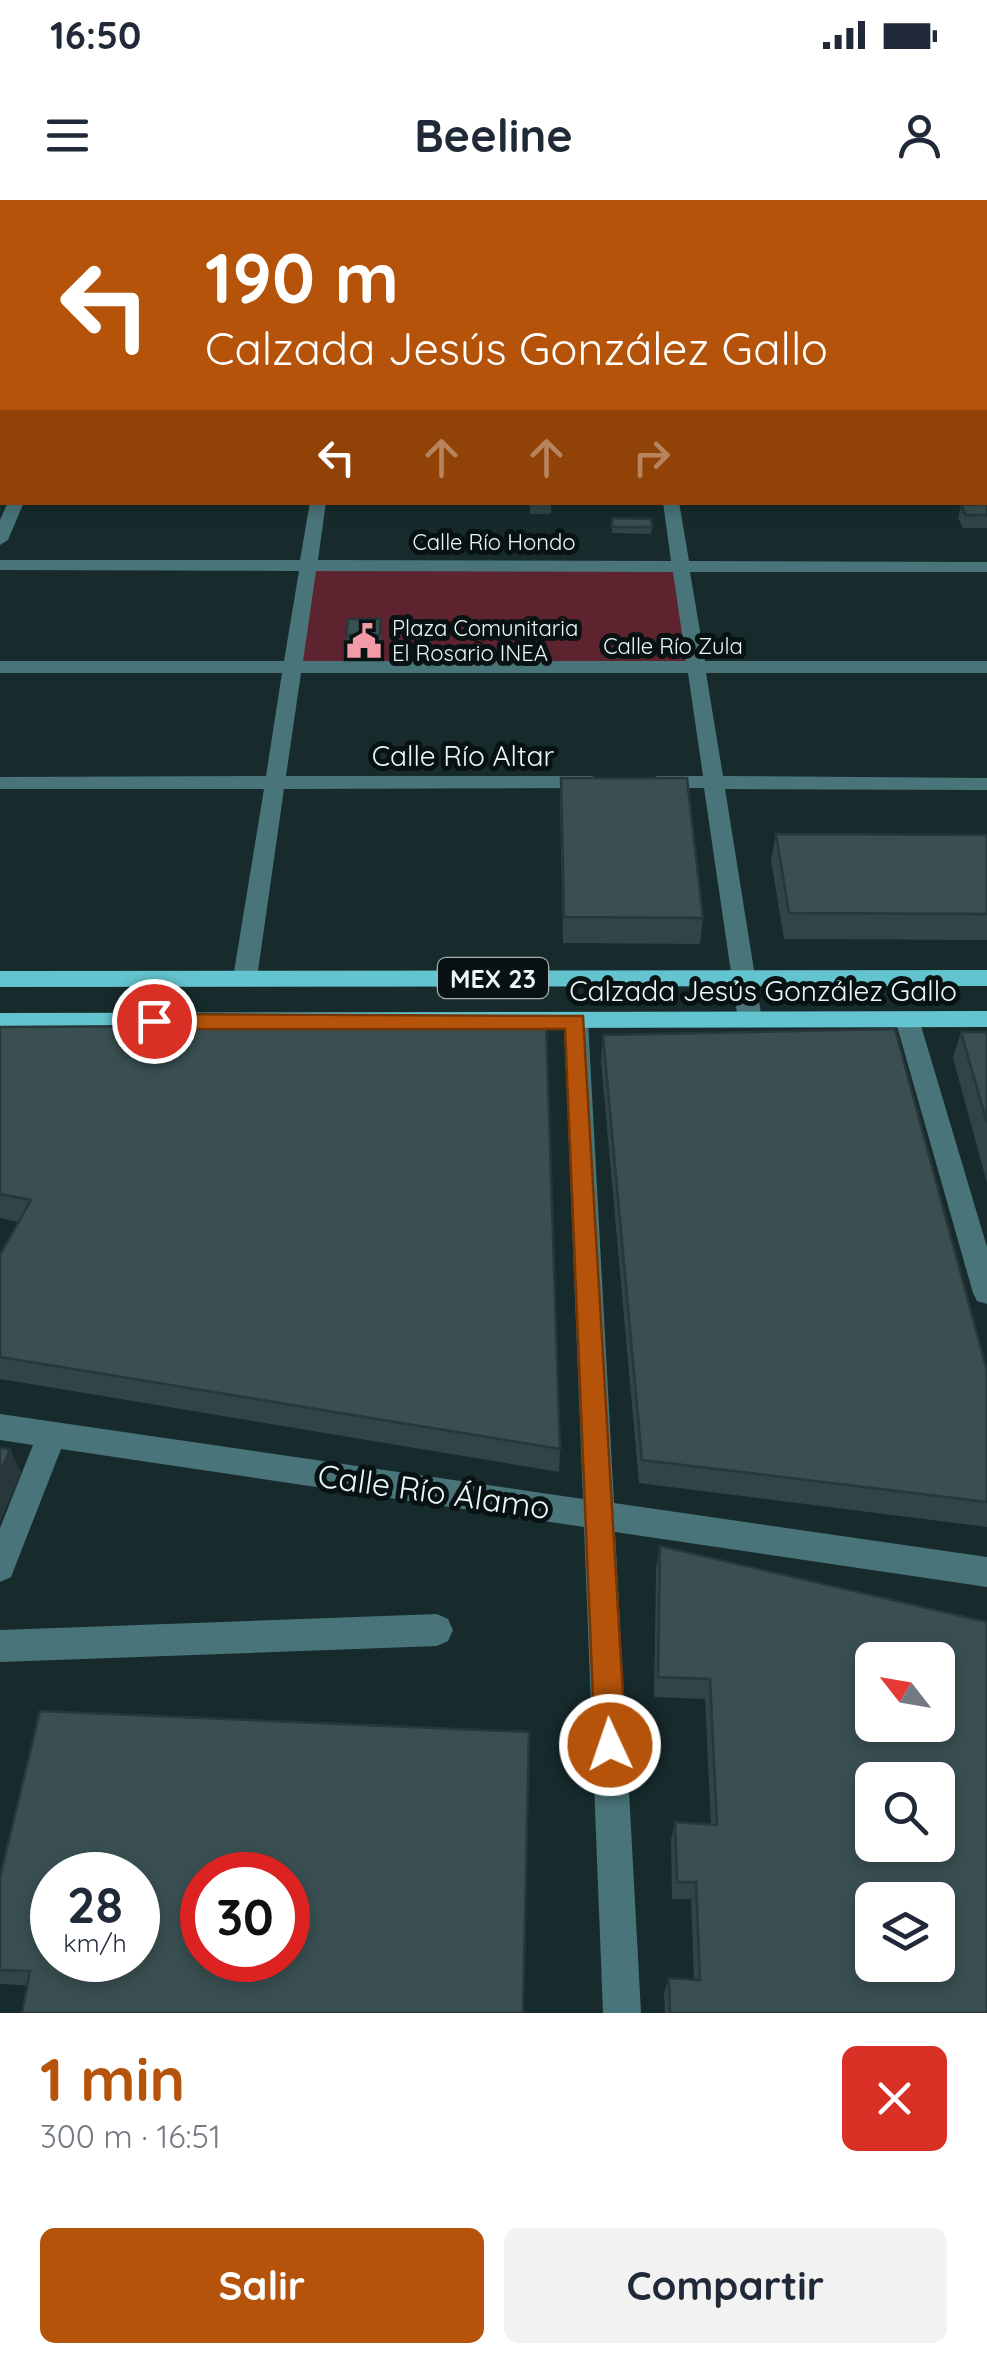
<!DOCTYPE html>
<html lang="es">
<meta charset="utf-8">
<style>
body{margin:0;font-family:Quicksand,sans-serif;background:#f2f2f3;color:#1f2937;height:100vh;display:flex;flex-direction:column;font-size:38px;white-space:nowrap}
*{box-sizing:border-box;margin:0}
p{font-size:32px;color:#747a83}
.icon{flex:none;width:55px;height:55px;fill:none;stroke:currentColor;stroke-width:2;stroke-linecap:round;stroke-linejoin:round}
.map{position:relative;height:1813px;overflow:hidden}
.panel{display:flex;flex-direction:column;background:#fff;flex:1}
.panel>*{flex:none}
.banner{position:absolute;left:0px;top:0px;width:988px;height:305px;box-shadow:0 5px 15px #0003;background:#b45309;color:#fff;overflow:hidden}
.needle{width:65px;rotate:301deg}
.tools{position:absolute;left:855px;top:1442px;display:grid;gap:20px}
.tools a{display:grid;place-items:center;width:100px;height:100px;border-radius:15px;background:#fff;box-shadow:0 5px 15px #0003;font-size:50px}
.speed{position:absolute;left:30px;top:1652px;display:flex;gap:20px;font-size:50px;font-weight:700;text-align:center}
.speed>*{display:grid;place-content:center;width:130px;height:130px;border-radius:50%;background:#fff;box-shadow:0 5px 15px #0003;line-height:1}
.speed small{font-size:25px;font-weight:400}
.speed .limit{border:15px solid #d22;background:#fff;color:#111}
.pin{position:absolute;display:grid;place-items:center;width:85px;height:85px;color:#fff;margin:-42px;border:5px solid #fff;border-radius:50%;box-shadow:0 2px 10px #0007}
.me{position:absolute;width:110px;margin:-55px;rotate:357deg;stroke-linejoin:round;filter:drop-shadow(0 0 8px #0008)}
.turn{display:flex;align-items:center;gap:35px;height:210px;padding:0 40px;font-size:45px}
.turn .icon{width:130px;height:130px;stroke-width:2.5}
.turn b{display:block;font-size:70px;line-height:85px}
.lanes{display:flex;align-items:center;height:95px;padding:0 40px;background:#0003;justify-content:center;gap:50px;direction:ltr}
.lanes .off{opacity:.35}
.round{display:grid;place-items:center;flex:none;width:105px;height:105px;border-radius:15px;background:#f2f2f3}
.head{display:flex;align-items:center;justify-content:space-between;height:170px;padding:0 40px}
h1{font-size:60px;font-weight:800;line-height:75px;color:#b45309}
.cta{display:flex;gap:20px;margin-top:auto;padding:20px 40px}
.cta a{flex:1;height:115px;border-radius:15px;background:#b45309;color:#fff;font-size:40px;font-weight:800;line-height:115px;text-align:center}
.cta a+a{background:#f2f2f3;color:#1f2937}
.status{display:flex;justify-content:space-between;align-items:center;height:70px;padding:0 50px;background:#fff;direction:ltr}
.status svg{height:28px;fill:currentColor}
header{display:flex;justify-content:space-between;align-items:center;height:130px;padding:0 40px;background:#fff;font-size:45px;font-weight:800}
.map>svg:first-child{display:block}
</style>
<div class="status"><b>16:50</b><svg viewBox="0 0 49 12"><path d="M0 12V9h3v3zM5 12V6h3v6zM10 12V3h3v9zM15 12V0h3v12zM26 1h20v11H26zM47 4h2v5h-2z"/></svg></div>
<header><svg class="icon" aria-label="menu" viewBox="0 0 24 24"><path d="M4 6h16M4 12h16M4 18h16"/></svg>Beeline<svg class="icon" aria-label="person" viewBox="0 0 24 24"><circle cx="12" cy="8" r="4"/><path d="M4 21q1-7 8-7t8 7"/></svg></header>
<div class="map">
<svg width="987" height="1813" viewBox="0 0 987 1813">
<rect width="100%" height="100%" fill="#172b2d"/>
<path fill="#5d242f" d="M313,367h363l15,99 -392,-1z"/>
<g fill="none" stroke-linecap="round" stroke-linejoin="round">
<g fill="#49757a" fill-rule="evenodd">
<path d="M601,0h23l1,2h-22z"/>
<path d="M987,16v8l-2,1v-8z"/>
<path d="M2,42v8l-2,1v-8z"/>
<rect x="985" y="72" width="2" height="8"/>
<rect x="985" y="139" width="2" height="8"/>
<rect x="0" y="168" width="2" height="9"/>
<path d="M985,201h2v13l-2,-1z"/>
<path d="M2,243v10l-2,1v-10z"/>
<path d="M0,265l2,1v10l-2,-1z"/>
<rect x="985" y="275" width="2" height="10"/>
<path d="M8,302h16l-16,38 -8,5v-25z"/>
<path d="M310,302h16l-8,58 353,1 -8,-59h16l10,59 298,1v10h-297l15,89h282v12h-281l17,103 264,2v12l-262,-1 37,231 -12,8 -12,-8 -34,-232h-47l-10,-6 10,-6h46l-15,-103h-387l-15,103h306l10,6 -10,6 -308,1 -27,189 -12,8 -8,-2 -4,-6 31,-189h-264v-12l266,-1 16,-103h-282v-12h284l15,-90 -299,-1v-10h300zM316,371l357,1 13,89h-383z"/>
<path d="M907,811l12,8 68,228v57l-10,-3 -4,-8 -78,-274z"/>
<path d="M576,813l12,8 26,482 373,54v30l-372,-55 26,481h-38l-19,-486 -523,-78 -50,128 -11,5v-54l33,-83 -33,-5v-26l583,85 -19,-478z"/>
<path d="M437,1414l11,5 5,11 -5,11 -11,5 -437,16v-32z"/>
</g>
<g fill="#63c3ce" fill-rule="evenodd">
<path d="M987,770v16l-987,1v-16z"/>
<path d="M987,811v16l-987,2v-16z"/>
</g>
</g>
<g fill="#314446">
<rect x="530" y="302" width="21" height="12"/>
<path d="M987,304v24h-24l-5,-10 3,-13z"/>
<path d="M612,318l40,9 -1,7 -39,-1z"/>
<path d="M382,432l-2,17h-33l-1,-14z"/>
<path d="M561,578l142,140 -3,26 -137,-1 -3,-139z"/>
<path d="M776,634l211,1v105l-203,-1 -13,-79z"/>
<path d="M0,827l560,422 -1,23 -559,-93v-124l19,-33 -19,-4z"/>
<path d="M961,832h26v151l-34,-125z"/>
<path d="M603,835l384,336v156l-348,-44 -38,-422z"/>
<path d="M660,1346l327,467h-322l-1,-20 5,-15 25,2 -3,-81h-19l-1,-59 4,-18 36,2 -6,-125 -51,-2 2,-129z"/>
<path d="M0,1677l523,136 -523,-29z"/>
</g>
<path fill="#283739" d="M10,1249l11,24 -21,49v-49z"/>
<g fill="#394f51" stroke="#283739" stroke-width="2.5" fill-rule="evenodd">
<path d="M987,304v11h-21l-5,-10z"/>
<path d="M612,318l39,1 1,8h-40z"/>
<path d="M348,419h33l-1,16h-34z"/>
<path d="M561,578h126l16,140 -139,-1z"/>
<path d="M776,634l211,1v79l-198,-1z"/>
<path d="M546,824l14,425 -560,-92v-102l31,-55 -31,-6v-167z"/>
<path d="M895,829l92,342v131l-345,-42 -39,-425z"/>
<path d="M961,832h26v91z"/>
<path d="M0,1248l10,1 -10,24z"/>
<path d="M660,1346l327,76v391h-317l-1,-35 31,2 -4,-98h-19l-2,-60 42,3 -7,-146 -52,-2zM872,1460h66v65h-66zM872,1580h66v65h-66zM872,1700h66v65h-66z"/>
<path d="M40,1511l489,21 -6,281h-501l8,-42 -30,-1v-93zM52,1675h86v85h-86zM202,1675h86v85h-86z"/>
</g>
<path fill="#b45309" stroke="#753606" stroke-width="2.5" d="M154,814l429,2 43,729 -5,11 -11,5 -11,-5 -4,-11 -30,-716h-411l-11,-8z"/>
<defs>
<symbol id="civic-bare" viewBox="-9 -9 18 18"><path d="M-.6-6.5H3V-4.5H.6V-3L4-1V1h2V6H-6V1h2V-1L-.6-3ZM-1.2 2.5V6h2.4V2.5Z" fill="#f39aa8" stroke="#091213" stroke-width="2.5" paint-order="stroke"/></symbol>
</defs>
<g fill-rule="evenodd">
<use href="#civic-bare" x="339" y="416" width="50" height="50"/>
</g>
<g text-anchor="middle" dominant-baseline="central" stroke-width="10" stroke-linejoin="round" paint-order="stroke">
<g font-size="22" fill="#eaf7f8" stroke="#091213">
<text x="494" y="342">Calle Río Hondo</text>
<text x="673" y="446">Calle Río Zula</text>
</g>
<g font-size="22" fill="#eaf7f8" stroke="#091213" text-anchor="start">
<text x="392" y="428">Plaza Comunitaria<tspan x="392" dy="25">El Rosario INEA</tspan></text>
</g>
<rect fill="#091213" stroke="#a6b2b3" stroke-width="2.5" x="438" y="758" width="110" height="40" rx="8"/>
<g font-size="25" font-weight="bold" fill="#eaf7f8">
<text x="493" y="778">MEX 23</text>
</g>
<g font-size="28" fill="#eaf7f8" stroke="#091213">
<text x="463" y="555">Calle Río Altar</text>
<text x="763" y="790">Calzada Jesús González Gallo</text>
</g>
<g font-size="32" fill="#eaf7f8" stroke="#091213">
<text transform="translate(434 1291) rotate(8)">Calle Río Álamo</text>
</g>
</g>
</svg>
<div class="tools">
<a><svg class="needle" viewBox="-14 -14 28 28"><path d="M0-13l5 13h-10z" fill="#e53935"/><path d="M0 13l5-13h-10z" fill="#747a83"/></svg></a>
<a><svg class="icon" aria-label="search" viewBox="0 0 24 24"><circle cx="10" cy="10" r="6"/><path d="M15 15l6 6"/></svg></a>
<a><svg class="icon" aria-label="layers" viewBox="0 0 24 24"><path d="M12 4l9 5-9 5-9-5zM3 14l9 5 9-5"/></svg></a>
</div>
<div class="speed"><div>28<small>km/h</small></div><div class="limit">30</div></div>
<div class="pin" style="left:154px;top:821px;background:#d93025"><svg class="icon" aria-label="arrive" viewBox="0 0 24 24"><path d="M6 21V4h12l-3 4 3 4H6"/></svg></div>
<svg class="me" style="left:610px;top:1545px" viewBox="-20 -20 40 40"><circle r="17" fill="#b45309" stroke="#fff" stroke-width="3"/><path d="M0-11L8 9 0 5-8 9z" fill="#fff"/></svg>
<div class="banner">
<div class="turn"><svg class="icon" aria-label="left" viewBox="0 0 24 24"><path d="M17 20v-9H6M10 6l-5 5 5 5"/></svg><div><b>190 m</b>Calzada Jesús González Gallo</div></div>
<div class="lanes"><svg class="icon" aria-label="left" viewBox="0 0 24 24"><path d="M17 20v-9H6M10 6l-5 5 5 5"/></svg><svg class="icon off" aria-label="ahead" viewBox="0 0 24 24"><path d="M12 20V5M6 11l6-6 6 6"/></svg><svg class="icon off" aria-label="ahead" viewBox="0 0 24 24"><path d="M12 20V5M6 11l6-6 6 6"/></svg><svg class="icon off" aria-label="right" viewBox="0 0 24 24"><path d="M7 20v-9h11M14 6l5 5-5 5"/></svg></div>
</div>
</div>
<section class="panel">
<div class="head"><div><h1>1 min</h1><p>300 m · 16:51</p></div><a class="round" style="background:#d93025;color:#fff"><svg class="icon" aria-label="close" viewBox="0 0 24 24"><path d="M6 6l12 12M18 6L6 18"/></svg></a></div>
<div class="cta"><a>Salir</a><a>Compartir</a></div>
</section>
